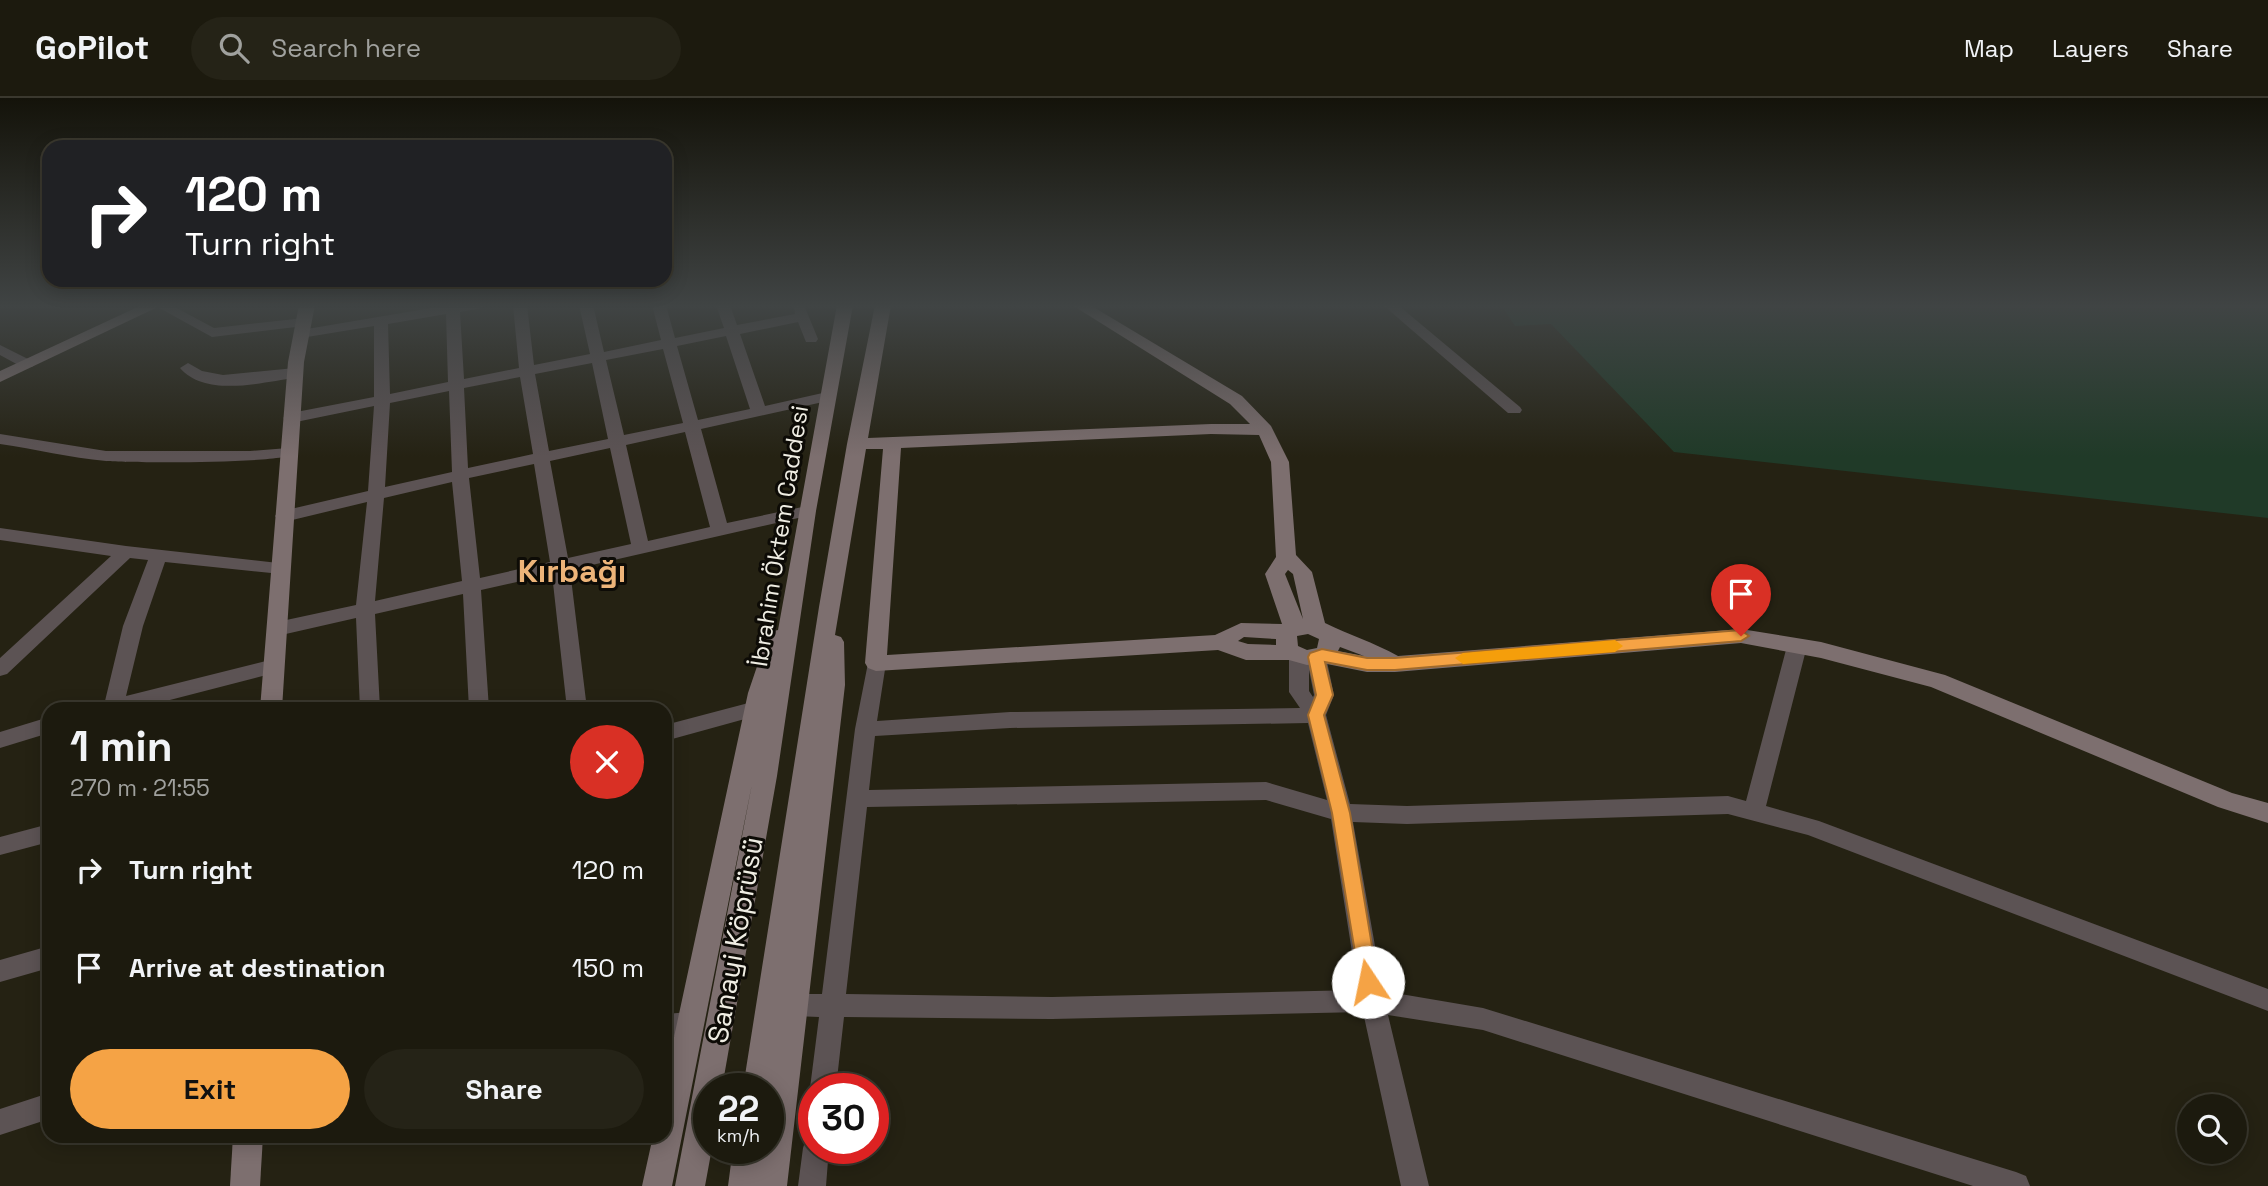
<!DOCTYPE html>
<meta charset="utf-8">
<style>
body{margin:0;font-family:"Space Grotesk",sans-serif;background:#252317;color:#f1f3f6;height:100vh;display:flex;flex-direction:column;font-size:26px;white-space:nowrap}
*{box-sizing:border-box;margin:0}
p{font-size:23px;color:#a0a19e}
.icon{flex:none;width:38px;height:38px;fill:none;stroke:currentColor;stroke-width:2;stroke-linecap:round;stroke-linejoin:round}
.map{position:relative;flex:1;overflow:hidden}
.panel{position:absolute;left:42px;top:604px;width:630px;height:441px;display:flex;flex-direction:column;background:#1c1a0e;border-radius:21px;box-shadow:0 4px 18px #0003,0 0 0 2px #3a382e}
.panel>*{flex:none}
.guide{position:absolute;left:42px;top:42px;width:630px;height:147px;border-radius:21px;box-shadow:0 4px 18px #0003,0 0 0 2px #3a382e;background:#202124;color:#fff;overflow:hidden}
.tools{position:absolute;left:2177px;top:996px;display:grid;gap:14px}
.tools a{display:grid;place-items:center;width:70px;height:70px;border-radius:50%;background:#1c1a0e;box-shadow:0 4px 18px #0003,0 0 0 2px #3a382e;font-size:35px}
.speed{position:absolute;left:693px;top:975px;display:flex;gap:14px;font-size:35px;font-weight:700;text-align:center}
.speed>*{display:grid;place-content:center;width:91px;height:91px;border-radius:50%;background:#1c1a0e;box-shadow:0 4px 18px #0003,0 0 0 2px #3a382e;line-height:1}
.speed small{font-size:18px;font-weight:400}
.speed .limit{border:10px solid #d22;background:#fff;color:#111}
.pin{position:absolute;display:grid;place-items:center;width:60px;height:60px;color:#fff;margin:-72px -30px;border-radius:50% 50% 50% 0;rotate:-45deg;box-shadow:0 0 7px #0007}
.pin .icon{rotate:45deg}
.me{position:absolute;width:77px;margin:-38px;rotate:349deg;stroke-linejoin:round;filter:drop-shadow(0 0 5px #0008)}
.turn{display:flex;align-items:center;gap:24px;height:147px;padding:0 28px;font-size:32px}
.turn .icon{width:91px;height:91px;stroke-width:2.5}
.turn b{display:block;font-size:49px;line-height:60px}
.round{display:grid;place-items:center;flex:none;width:74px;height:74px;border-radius:37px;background:#252317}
.headline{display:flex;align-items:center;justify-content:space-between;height:119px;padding:0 28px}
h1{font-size:42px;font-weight:700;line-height:52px}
.primary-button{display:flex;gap:14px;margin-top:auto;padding:14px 28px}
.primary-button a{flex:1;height:80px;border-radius:42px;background:#f5a345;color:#111;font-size:28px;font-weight:700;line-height:80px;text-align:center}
.primary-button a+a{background:#252317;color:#f1f3f6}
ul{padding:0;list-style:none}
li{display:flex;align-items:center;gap:21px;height:98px;padding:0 28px}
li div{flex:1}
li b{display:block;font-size:26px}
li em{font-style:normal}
header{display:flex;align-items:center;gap:42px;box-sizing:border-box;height:98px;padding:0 35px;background:#1c1a0e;border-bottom:2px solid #3a382e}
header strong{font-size:33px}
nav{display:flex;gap:38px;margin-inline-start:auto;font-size:24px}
.search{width:490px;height:63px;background:#252317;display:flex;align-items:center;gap:18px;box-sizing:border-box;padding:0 24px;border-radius:38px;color:#a0a19e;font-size:26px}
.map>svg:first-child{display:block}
</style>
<header>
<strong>GoPilot</strong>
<div class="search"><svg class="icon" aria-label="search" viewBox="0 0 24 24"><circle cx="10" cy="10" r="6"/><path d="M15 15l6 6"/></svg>Search here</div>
<nav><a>Map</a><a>Layers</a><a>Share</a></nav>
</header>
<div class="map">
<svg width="2268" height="1088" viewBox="0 0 2268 1088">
<rect width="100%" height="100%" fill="#252213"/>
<path fill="#203a28" d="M1501,207h767v213l-594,-66 -123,-128 -36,2z"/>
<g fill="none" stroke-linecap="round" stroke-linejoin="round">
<g fill="#5c5354" fill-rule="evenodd">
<path d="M154,207h17l43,23 90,-10 7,4 -7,4 -92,11z"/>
<path d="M449,207h35l-2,3 -22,4 4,67 55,-11 -6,-63h14l7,60 56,-11 -11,-49h14l11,47 57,-12 -9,-35h14l9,33 49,-10 -8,-23h14l7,20 58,-11 -1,-9h10l14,34 -2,3h-10l-8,-20 -58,12 25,72 62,-14 5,2 3,3 -3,3 -131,29 26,94 80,-17 9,5 -9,5 -237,54 17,139h-20l-15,-135 -71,16 8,119h-20l-6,-115 -88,20 5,95h-20l-4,-91 -79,18 -7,-2 -3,-5 3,-5 7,-2 79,-17 11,-103 -83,20 -6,-2 -3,-4 3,-4 90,-21 6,-85 -83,17 -8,-5 8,-5 83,-16v-71l-73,12 -7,-4 7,-4zM446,216l2,68 -58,12 -2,-70zM726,238l24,73 -52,11 -21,-74zM663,251l20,74 -59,12 -18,-75zM592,265l16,76 -59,12 -14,-77zM520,279l13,77 -65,14 -4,-80zM449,293l3,81 -67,15 5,-84zM685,334l25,95 -62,14 -22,-96zM610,350l21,96 -63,14 -18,-97zM534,366l16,98 -70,16 -11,-100zM452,384l10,99 -87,20 9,-103z"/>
<path d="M1383,207h15l122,102 2,3 -2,3h-12z"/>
<path d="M0,247l32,16 3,3 -3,3h-10l-22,-12z"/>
<path d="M188,265l14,8 21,4 72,-7 8,5 -8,5c-33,4 -89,20 -115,-10z"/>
<path d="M0,336l106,17h144l38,-3 8,5c-10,11 -166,10 -190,8 -36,-3 -71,-12 -106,-17z"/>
<path d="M0,430l126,18 161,18 3,4 -3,4 -6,2 -116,-12 -22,64 -17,70 148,-37 7,2 3,5 -3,5 -7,2 -139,36h-40l3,-5 7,-3 18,-75 25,-66 -18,-2 -123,116 -7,2v-18l111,-102 -111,-16z"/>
<path d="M1797,541l7,2 3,5 -41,160 53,15 449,168v22l-460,-176 -80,-21 -321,10 -54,-2 30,169 100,17 533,164 10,4 4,10h-57l-490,-156 -95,-15 41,171h-28l-38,-174 -311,7 -208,-2 -8,71h-22v9l-4,-9 9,-71 -25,-1 -9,-3 -3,-8 3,-8 9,-3h28l33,-265 14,-71h14l3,5 -9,58 133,-9 290,-4 -11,-16v-36l3,-5 7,-2 9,5 8,-4 7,2 3,5 8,38 -8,20 24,89 57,2 321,-10 18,5 41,-155 3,-5zM1309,572l5,25 -1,2 -4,-6zM1308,625l19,77 -61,-18 -397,8 6,-54 135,-8zM1266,702l65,19 27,171 -306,7 -206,-3 21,-187z"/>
<path d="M756,603l7,3 3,5 -3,5 -98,27v-16z"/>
<path d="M49,619v16l-49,15v-16z"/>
<path d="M49,726v18l-49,13v-18z"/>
<path d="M49,848v22l-49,14v-22z"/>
<path d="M690,914l9,4 4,8 -4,8 -34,6v-24z"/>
<path d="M49,995v26l-49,16v-26z"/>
<path d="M814,1038v12h15l-3,38h-28l5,-38 3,-9z"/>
</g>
<g fill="#7d6f6f" fill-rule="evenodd">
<path d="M142,207h20l-162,77v-11z"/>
<path d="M299,207h16l-11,57 -22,347h-22l28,-347z"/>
<path d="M837,207h16l-37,206 -39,265 -55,312h-13v60h3l-7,38h-30l77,-402 -80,402h-30l11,-50h12v-57l83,-386 19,-56 3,-5 8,-2z"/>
<path d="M875,207h16l-23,133 343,-14h39l-20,-20 -158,-99h18l152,91 29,30 18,36 7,93 16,17 13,51c24,12 48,19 73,33l343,-27 80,13 124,33 287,118 36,10v20l-50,-16 -287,-120 -110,-29 -80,-15 -346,29h-28l-45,-9 -15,2 -18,-5h-43l-28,-10 -342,21 -8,-3 -3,-5 18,-214h-17l-31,186 6,2 3,5 1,43 -58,501h-59l5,-38h35v-60h-25l76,-481 28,-163zM1211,336l48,1 12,27 5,95 -11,17 17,50 -41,-1 -26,12 -328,20 14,-207zM1288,472l5,4 10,45 -18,-45zM1308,536l11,5 -2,9 -10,2 -9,-4 -1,-10zM1244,539l32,2v6l-28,-1 -10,-3zM1340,549l24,9 -26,-5z"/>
<path d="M233,1038h30l-3,50h-30z"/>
</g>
</g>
<linearGradient id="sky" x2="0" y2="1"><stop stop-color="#14130a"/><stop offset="0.58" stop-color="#404444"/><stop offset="1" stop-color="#404444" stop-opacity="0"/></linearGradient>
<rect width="2268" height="359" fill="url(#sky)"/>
<path fill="#f5a345" stroke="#9f6a2d" stroke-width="2" d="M1741,532l8,6 -8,5 -346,29h-28l-42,-8 8,33 -9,20 26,98 28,169 -3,7 -7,2 -7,-2 -29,-176 -24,-98 8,-20 -8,-38 2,-4 12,-4 45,9h28z"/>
<path fill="#f59e0b" d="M1615,542l8,6 -8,6 -152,12 -8,-6 8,-5z"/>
<g text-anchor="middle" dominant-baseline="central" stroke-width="6" stroke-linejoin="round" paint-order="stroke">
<g font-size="24" fill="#efede3" stroke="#0d0b06">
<text transform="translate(779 438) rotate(-81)">İbrahim Öktem Caddesi</text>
</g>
<g font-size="28" fill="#efede3" stroke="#0d0b06">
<text transform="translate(735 842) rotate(-80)">Sanayi Köprüsü</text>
</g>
<g font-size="32" font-weight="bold" fill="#edb479" stroke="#0d0b06">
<text x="572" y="473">Kırbağı</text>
</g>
</g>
</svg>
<div class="tools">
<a><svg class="icon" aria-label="search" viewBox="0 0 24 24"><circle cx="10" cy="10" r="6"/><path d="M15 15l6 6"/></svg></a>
</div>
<div class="speed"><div>22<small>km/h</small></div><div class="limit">30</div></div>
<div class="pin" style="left:1741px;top:538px;background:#d93025"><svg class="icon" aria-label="arrive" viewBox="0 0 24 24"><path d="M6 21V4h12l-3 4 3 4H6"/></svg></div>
<svg class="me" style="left:1368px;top:884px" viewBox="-20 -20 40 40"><circle r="19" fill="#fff"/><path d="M0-13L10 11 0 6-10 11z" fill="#f5a345"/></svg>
<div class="guide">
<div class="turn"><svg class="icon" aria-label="right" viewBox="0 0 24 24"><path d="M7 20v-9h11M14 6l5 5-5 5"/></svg><div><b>120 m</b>Turn right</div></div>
</div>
<section class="panel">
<div class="headline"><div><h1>1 min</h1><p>270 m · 21:55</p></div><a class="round" style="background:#d93025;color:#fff"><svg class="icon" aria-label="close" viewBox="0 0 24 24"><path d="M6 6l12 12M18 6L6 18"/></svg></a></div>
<ul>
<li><svg class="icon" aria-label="right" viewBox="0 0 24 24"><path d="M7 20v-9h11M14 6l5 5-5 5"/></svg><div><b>Turn right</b></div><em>120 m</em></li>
<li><svg class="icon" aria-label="arrive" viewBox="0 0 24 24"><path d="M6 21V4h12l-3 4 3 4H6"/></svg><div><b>Arrive at destination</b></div><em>150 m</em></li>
</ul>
<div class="primary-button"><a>Exit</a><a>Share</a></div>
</section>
</div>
